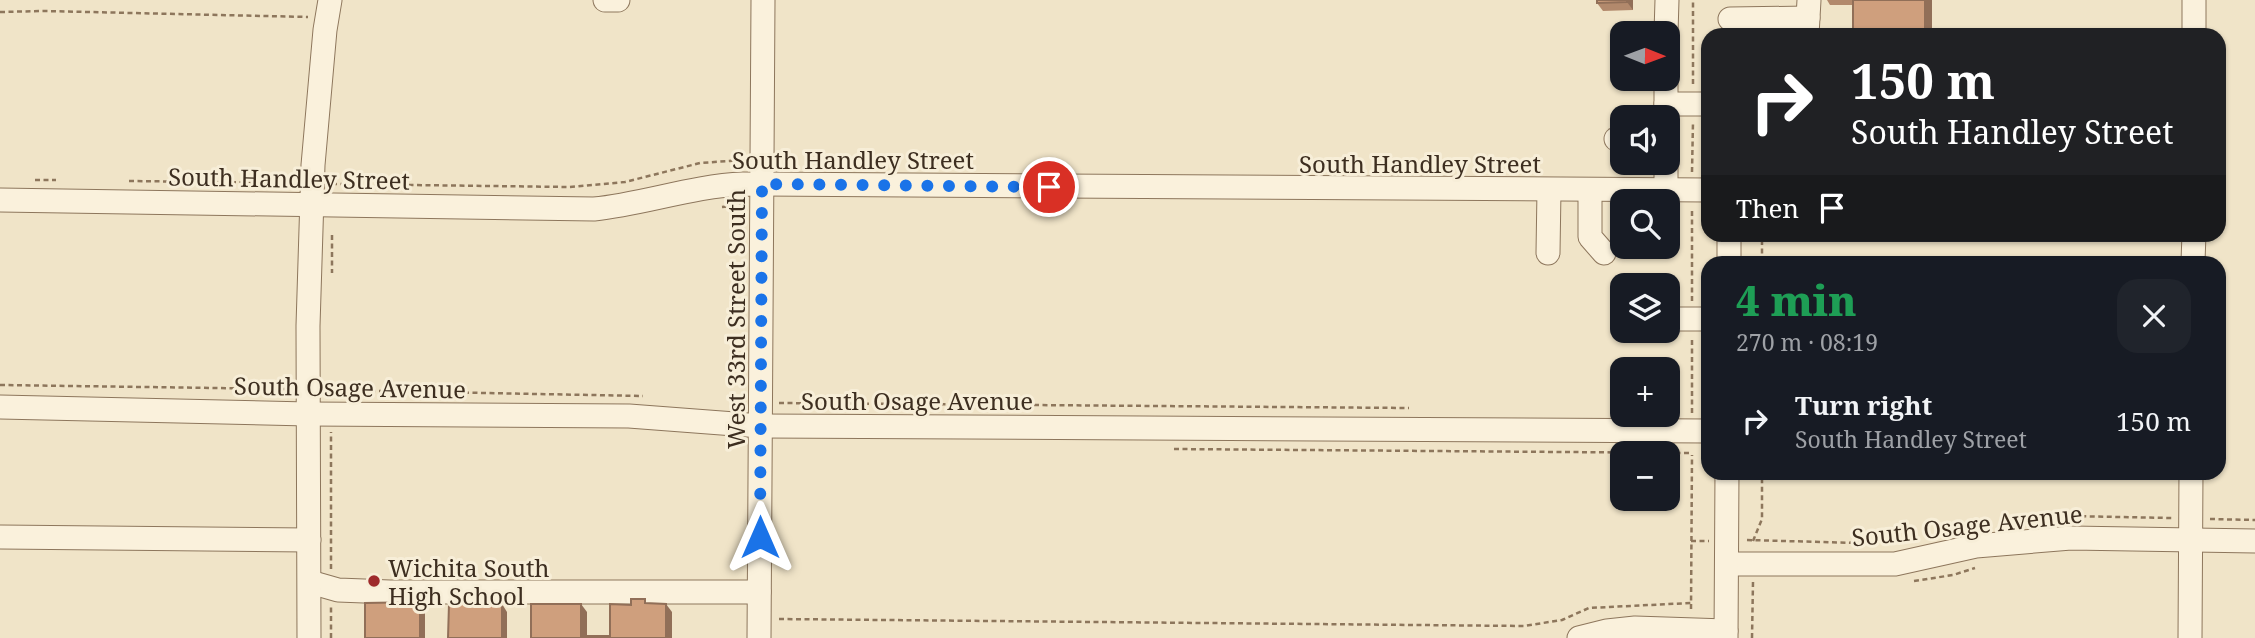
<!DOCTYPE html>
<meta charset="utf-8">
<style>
body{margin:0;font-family:"Noto Serif",serif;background:#20242c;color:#f1f3f6;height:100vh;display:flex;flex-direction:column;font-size:26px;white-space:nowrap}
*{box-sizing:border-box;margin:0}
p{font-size:23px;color:#9ea1a6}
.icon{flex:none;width:38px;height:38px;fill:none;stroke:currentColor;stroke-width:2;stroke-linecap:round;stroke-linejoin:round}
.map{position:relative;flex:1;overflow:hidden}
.side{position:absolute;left:1701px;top:256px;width:525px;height:224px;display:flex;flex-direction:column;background:#171b24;border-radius:21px;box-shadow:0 2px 5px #0004}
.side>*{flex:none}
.top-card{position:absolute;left:1701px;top:28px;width:525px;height:214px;border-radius:21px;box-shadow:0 2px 5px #0004;background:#202124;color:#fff;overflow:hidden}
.needle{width:46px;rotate:91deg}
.tools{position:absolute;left:1610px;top:21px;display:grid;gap:14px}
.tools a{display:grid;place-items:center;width:70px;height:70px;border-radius:14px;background:#171b24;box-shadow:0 2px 5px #0004;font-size:35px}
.pin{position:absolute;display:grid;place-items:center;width:60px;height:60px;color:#fff;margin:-30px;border:4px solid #fff;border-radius:50%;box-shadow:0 2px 7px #0007}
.me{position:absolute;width:77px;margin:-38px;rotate:0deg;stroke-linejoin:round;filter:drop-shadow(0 0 5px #0008)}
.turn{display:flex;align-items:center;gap:24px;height:147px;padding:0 35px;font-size:32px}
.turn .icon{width:91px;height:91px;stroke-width:2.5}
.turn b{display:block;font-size:49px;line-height:60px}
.then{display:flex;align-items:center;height:66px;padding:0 35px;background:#0003;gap:14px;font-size:26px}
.round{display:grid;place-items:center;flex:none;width:74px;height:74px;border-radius:21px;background:#20242c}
.head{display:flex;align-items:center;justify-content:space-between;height:119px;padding:0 35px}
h1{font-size:42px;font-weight:800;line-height:52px;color:#1e9e55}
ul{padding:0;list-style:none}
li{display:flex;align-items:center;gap:21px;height:91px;padding:0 35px}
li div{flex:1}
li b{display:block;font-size:26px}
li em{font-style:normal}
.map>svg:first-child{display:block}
</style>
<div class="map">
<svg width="2255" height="638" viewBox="0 0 2255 638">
<rect width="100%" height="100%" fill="#f0e4c8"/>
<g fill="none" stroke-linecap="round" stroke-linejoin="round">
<defs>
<g id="minor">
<path d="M605,0h13"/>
<path d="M1730,19l78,-1"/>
<path d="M1666,33l1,-33"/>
<path d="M1807,35l2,-35"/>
<path d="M2194,35v-35"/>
<path d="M1666,104h42"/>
<path d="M1666,117v-38"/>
<path d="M1616,139h6"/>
<path d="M1590,190v47l14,16"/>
<path d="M1666,190v-27"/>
<path d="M0,200l594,9c50,-5 98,-23 149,-25l965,6"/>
<path d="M1548,253l1,-63"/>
<path d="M1729,262v-28"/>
<path d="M2193,262l1,-28"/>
<path d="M1668,316l6,3h34"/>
<path d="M0,407l308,7 321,2 132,10 947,5"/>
<path d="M0,537l309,3"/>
<path d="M1727,564h168l81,-18 95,-8 184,3"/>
<path d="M310,582l28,8 52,2h369"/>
<path d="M309,638l-1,-312 5,-161 12,-135 5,-30"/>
<path d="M759,638l4,-638"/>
<path d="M1579,638l28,-7 28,-3 91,3"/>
<path d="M1726,638l1,-166"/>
<path d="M2190,638l1,-166"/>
</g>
</defs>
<use href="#minor" stroke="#8d765c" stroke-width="25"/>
<g stroke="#8d765c" stroke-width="2.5" stroke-dasharray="5 3.5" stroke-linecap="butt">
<path d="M0,12l44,-1 264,6"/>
<path d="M1693,84v-84"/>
<path d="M1692,172l1,-50"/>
<path d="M35,180h21"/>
<path d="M129,181l165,2"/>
<path d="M332,184l237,3 56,-5 75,-19 43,-3"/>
<path d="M722,207l20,-2"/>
<path d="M332,235v38"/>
<path d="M1762,262v-28"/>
<path d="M1692,301v-91"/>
<path d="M0,385l289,4"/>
<path d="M328,390l315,6"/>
<path d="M779,403l630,5"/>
<path d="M1692,413v-74"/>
<path d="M1174,449l518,4"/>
<path d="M2210,519l45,1"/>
<path d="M2039,520l31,-4 102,2"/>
<path d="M1747,540l112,3"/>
<path d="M1691,541h18"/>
<path d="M1753,541l9,-22v-47"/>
<path d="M331,569v-137"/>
<path d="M1914,581l39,-6 22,-7"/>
<path d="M1691,609l1,-154"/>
<path d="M779,619l745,7 38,-6 27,-12 102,-5"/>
<path d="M331,638v-31"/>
<path d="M1752,638l1,-56"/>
</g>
<use href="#minor" stroke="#faf1dc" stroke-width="23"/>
</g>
<g fill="#b2896c">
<path d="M1597,0h36v10l-30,1 -6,-8z"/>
<path d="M1827,0h105l-79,5h-23z"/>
</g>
<g fill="#916f58">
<path d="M1627,0h6v10l-6,-8z"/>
<rect x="1925" y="0" width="7" height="35"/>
<path d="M420,602l5,8v28h-5z"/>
<path d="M502,604l5,8v26h-5z"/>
<path d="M581,604l6,8v26l-6,-2z"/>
<path d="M666,604l6,8v26h-6z"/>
</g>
<g fill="#cf9f7d" stroke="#916f58" stroke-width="2">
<path d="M1597,0h30v2l-30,1z"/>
<rect x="1853" y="0" width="72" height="35"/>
<path d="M631,599h14v4l21,1v34h-135v-34h50v32h29v-32l21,1z"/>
<path d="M420,602v36h-55v-35z"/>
<path d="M449,604h53v34h-54z"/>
</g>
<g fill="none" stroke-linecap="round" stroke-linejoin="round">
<path stroke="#1a73e8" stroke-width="12" stroke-dasharray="0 21.6" d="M760,537l2,-353 287,3"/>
</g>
<circle fill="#9e2a2b" stroke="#f7eed8" stroke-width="2.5" cx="374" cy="581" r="7"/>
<g text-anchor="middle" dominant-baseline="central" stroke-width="6" stroke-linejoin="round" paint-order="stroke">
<g font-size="24" fill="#3d2e20" stroke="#f7eed8">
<text x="853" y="159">South Handley Street</text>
<text x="1420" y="163">South Handley Street</text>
<text transform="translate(289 178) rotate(1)">South Handley Street</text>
<text transform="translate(735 319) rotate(-90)">West 33rd Street South</text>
<text transform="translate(350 387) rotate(1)">South Osage Avenue</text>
<text x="917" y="400">South Osage Avenue</text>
<text transform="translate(1967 525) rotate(-6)">South Osage Avenue</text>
</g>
<g font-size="24" fill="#3d2e20" stroke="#f7eed8" text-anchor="start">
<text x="388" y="567">Wichita South<tspan x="388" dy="28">High School</tspan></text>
</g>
</g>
</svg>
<div class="tools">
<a><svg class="needle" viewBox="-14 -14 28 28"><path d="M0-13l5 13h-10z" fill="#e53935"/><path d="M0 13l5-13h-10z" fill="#9ea1a6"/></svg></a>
<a><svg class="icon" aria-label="sound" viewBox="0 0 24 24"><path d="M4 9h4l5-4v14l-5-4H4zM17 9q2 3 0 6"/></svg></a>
<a><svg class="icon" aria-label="search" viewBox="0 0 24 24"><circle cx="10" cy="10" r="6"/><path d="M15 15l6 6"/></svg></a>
<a><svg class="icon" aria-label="layers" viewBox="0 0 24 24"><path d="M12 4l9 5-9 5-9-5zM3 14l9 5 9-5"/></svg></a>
<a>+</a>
<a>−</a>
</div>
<div class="pin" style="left:1049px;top:187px;background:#d93025"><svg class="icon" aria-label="arrive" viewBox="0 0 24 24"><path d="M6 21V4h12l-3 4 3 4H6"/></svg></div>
<svg class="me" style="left:760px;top:537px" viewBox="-20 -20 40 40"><path d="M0-17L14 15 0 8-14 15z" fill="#1a73e8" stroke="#fff" stroke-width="4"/></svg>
<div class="top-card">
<div class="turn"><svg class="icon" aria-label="right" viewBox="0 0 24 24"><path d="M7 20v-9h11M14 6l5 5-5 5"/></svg><div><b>150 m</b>South Handley Street</div></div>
<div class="then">Then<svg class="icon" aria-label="arrive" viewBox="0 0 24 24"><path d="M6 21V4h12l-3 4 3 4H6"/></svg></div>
</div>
<section class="side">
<div class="head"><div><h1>4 min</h1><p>270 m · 08:19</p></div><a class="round"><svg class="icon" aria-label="close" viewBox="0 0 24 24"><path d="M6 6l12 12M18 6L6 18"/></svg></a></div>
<ul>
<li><svg class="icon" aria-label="right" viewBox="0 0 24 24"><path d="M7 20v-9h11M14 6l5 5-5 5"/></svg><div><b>Turn right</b><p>South Handley Street</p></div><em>150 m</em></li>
</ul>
</section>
</div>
